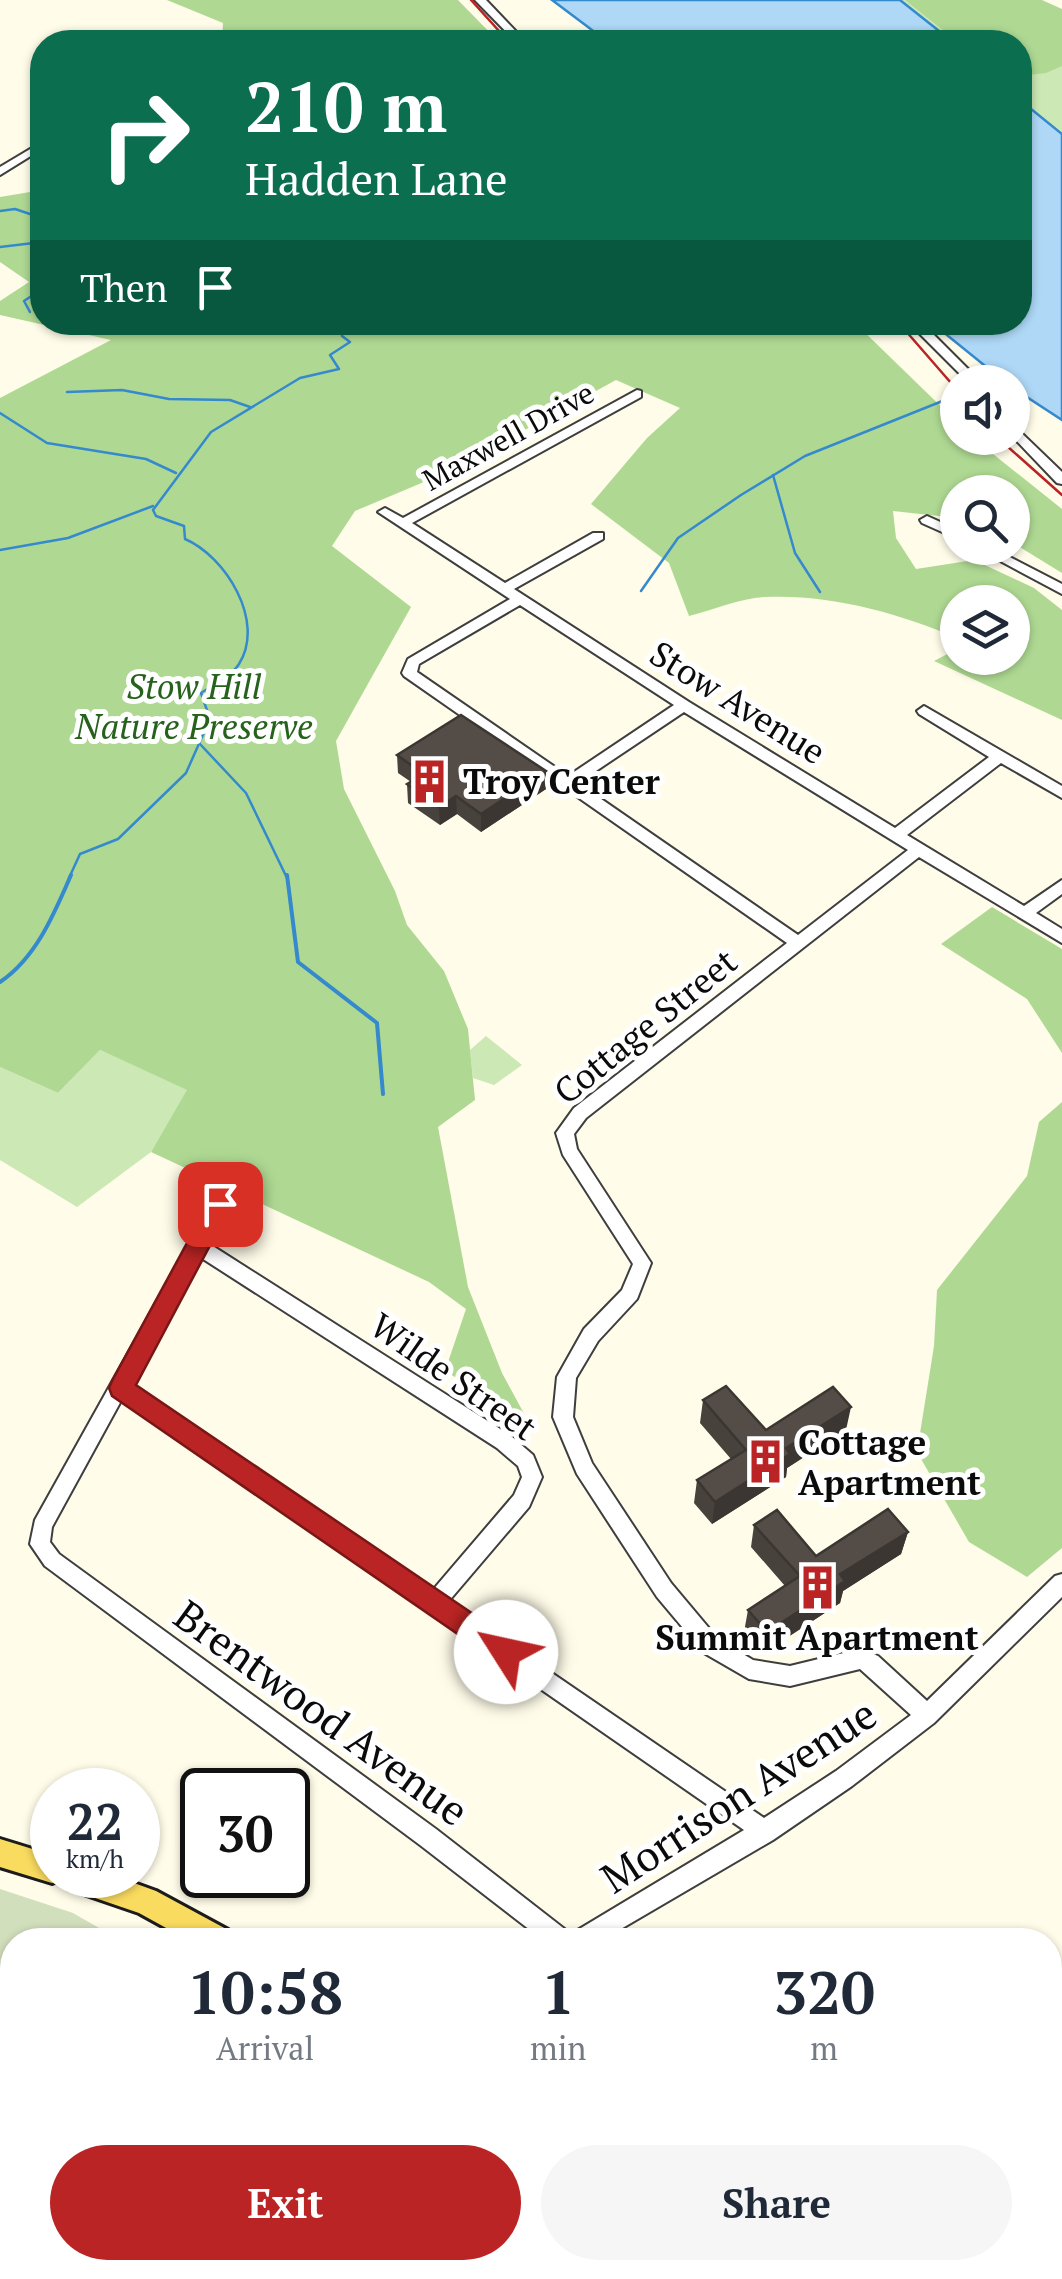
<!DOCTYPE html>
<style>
body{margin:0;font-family:"PT Serif",serif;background:#f6f6f7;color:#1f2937;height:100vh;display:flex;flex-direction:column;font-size:38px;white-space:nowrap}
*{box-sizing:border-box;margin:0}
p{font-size:32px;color:#747a83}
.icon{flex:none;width:55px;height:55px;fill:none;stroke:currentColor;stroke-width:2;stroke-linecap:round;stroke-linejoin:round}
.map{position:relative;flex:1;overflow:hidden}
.sheet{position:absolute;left:0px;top:1928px;width:1062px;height:352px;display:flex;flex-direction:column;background:#fff;border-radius:40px 40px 0 0;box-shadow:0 2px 8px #0004}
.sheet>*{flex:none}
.top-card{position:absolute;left:30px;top:30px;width:1002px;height:305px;border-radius:40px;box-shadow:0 2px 8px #0004;background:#0b6e4f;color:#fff;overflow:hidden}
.fabs{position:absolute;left:940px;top:365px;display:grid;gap:20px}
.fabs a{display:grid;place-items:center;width:90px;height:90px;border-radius:50%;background:#fff;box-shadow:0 2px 8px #0004;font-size:50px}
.speed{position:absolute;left:30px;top:1768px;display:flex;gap:20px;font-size:50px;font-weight:700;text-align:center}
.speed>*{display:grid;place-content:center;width:130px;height:130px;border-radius:50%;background:#fff;box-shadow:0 2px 8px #0004;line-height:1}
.speed small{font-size:25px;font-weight:400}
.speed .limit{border:5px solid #111;border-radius:15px;background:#fff;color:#111}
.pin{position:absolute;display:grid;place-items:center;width:85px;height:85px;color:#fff;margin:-42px;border-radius:20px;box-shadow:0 5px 15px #0006}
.me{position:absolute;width:110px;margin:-55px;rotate:305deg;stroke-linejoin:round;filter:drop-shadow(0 0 8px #0008)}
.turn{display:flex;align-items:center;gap:35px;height:210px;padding:0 50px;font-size:45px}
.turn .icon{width:130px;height:130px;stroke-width:2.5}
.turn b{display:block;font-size:70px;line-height:85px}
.then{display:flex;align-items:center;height:95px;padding:0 50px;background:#0003;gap:20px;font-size:38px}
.eta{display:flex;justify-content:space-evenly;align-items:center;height:170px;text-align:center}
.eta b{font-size:60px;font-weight:700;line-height:70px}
.action{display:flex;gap:20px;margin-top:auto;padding:20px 50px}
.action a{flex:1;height:115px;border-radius:60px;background:#ba2424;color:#fff;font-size:40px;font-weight:700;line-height:115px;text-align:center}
.action a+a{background:#f6f6f7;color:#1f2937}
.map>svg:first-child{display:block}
</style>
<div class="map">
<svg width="1062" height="2279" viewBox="0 0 1062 2279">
<rect width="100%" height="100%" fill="#fffce9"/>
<g fill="#cce8b4">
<path d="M901,0h136l25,12v122l-42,-34v-58h-67z"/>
<path d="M486,1036l36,29 -28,20 -21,-7 -3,-28z"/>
<path d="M100,1050l88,40 -37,62 -74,55 -77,-47v-93l58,26z"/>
</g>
<g fill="#afd993">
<path d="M167,0h291l41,42h-277l1,-19z"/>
<path d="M905,0h137l20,9v57l-16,7 -26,3v-34h-62z"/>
<path d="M42,190v132l813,1 102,99 1,16h15l89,71v64l-49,-30 -1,-51h-54l-1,26 -64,-7 3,27 20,31 58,-9 60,28 28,22v110l-128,-59 23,-12 1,9h54v-56h-54l-1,36c-59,-25 -126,-44 -192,-41 -24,1 -52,13 -76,19l-20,-53 -78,-59 56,-66 33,-30 -64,-28 -166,91 -95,40 -23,35 79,61 -75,134 8,48 51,102 12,34 37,46 24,58 7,71 -37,27 30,160 34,86 26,48 -83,-50 21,-62 -37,-27 -278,-130 36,-62 -87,-40 -42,43 -58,-26v-669l111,-58 -111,-25v-14l29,-19 -29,-20v-65z"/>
<path d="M992,907l70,42v104l-35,-54 -86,-55z"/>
<path d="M1062,1102v446l-35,29 -58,-35 -52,-90 17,-106 3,-56 90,-114 12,-54z"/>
</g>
<g fill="#d2dfbc">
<path d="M0,1889l73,24 47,27h-108v139l-12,12z"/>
<path d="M0,2159l12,18v91h27l-11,11h-28z"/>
</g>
<g fill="#aed8f6" stroke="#3589cd" stroke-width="2.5">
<path d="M552,0h348l53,42h-345z"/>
<path d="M1020,100l42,34v286l-49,-32 -1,-6h-7l-73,-59 88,-1z"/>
</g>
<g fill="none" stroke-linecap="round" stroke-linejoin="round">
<g stroke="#3589cd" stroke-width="2.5">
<path d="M0,211l15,-2 27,9"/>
<path d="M0,247l42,-5"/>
<path d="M30,312l-6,-11 18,-12"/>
<path d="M67,392l55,-2 47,9 61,1 20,7"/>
<path d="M0,413l47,30 99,16 30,14"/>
<path d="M773,475l22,78 25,39"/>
<path d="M0,550l68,-12 85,-32"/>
<path d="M641,591l37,-53 63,-43 64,-39 140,-56"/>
<path d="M199,743l47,50 41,85"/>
<path d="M69,878l11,-24 38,-15 68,-66 24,-54 -9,-26c12,-8 30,-16 38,-29 27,-43 -14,-108 -54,-125l-1,-13 -28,-10 -3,-6 58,-78 89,-54 39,-9 -9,-14 20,-13 -8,-6v-14"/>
</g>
<g stroke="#3589cd" stroke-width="4">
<path d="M287,875l11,87 79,61 6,71"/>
<path d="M0,982c36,-24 54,-68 71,-107"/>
</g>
<defs>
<g id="minor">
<path d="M475,0h11l40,42h-10z"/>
<path d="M42,142v7l-42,26v-8z"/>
<path d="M908,322h13l60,60h-13z"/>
<path d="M637,390l4,1v6l-229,126 93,60 88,-50h10v6l-89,50 175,113 206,126 94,-71 -70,-43 -2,-3 7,-5 138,80v12l-61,-35 -94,72 117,71 38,-26v14l-26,19 26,16v14l-143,-86 -333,261 -12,16 3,15 74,114 -14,36 -39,42 -22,37 -3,39 19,46 79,120 47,56 35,21 37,6 70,-17 18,7 49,45 128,-125 7,-2v23l-128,126 -82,63 -79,54 -171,100h-59l-123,-95 -375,-279 -15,-22 5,-24 179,-321h12l3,5 -21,39 303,193 22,19 9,22 -13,30 -81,95 316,216 72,-47 75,-56 -51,-46 -70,17 -41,-7 -45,-26 -47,-56 -80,-123 -24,-57 4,-40 27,-48 38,-39 11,-26 -70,-109 -7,-22 18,-25 213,-165 -383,-267 -2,-3 6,-14 102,-60 -132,-87 7,-4 18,10zM520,605l154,100 -106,71 -151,-104 2,-8zM684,712l224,138 -110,85 -220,-152zM200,1257l297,191 21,18 4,11 -8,18 -82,96 -302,-207zM122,1399l622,431 -173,104 -135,-105 -377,-275 -9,-12 2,-15z"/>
<path d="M1012,424l50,48v12l-5,-1 -45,-47z"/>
<path d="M927,516l31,14v9l-36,-16 -2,-3z"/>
<path d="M976,548h16l70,36v10z"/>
</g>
<g id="major">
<path d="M0,1839l52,16v20h60l44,16 72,39 5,10h-45l-49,-27 -70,-24 -12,-8 -5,2 -52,-16z"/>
<path d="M517,2268h34l5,11h-35z"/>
</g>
</defs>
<use href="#minor" stroke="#3e3e3e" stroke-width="4"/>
<use href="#major" stroke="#1c1c1c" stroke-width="6"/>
<use href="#minor" fill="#fff" fill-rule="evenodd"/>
<use href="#major" fill="#f9db5f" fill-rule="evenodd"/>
<g stroke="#ba2424" stroke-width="2.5">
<path d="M471,0l38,42"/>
<path d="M898,322l60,69"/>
<path d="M998,438l64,57"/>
</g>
</g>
<g fill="#48423d">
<path d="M397,755l149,34 -65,43 -24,-18 -17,11 -32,-22 -1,-19 4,-2 -13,-9z"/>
<path d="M703,1400l63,30h80l-59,38 -1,9 -74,47 -18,-21 3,-23 34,-21 -31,-36z"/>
<path d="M754,1525l62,31 92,-24 -7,22 -58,37 -3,12 -78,51 -18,-22 4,-22 37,-24 -34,-39z"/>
</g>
<g fill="#3b3632">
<path d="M546,771v18l-65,43v-18z"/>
<path d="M456,796l1,18 -17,11 -1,-18z"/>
<path d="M851,1407l-5,23 -59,38 -1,9 -74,47 3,-22 71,-54z"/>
<path d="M908,1532l-7,22 -58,37 -3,12 -78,51 5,-22 73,-58z"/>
</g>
<g fill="#544d47" stroke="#3b3632" stroke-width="2.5">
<path d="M461,715l85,56 -65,43 -25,-18 -17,11 -32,-23 17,-10 -27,-19z"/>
<path d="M726,1386l40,44 67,-43 18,20 -65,41 4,6 -75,48 -18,-22 49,-30 -43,-50z"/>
<path d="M888,1509l20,23 -68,42 5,7 -78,51 -19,-22 52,-34 -46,-51 23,-15 39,46z"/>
</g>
<path fill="#ba2424" stroke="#791717" stroke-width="2.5" d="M220,1194l8,3 4,7 -96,181 380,258 4,9 -4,9 -10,3 -9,-3 -385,-265 -3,-8 3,-7 100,-184z"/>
<defs>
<symbol id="building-bare" viewBox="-9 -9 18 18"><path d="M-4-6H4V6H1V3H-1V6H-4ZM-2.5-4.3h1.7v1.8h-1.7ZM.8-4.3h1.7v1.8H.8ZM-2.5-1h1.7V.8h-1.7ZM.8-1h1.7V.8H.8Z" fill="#ba2424" stroke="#fff" stroke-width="2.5" paint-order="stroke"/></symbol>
</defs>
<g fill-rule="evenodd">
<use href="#building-bare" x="398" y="750" width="63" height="63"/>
<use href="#building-bare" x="734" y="1430" width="63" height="63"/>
<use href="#building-bare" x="786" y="1556" width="63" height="63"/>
</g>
<g text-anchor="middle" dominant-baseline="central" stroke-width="10" stroke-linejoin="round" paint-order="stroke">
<g font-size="30" fill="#0b0b0b" stroke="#fff">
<text transform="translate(508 436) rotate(-29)">Maxwell Drive</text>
</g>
<g font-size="35" font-style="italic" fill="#27621c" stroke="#fff">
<text x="194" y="686">Stow Hill<tspan x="194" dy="40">Nature Preserve</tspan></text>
</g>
<g font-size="35" fill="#0b0b0b" stroke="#fff">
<text transform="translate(738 702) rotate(32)">Stow Avenue</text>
<text transform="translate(645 1026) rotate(-39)">Cottage Street</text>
<text transform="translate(454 1376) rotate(35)">Wilde Street</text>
</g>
<g font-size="35" font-weight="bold" fill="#0b0b0b" stroke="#fff" text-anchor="start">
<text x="463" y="781">Troy Center</text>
<text x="798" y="1442">Cottage<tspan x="798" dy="40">Apartment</tspan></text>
<text x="817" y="1637" text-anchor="middle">Summit Apartment</text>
</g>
<g font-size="42" fill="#0b0b0b" stroke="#fff">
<text transform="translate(322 1712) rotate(36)">Brentwood Avenue</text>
<text transform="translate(738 1795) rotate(-33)">Morrison Avenue</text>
</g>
</g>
</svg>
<div class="fabs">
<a><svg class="icon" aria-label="sound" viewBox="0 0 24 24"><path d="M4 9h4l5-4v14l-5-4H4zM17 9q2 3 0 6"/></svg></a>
<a><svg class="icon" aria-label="search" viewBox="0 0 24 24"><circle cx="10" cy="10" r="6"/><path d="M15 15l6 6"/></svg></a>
<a><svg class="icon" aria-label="layers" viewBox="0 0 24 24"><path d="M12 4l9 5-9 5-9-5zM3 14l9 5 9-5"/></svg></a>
</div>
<div class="speed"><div>22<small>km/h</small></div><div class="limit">30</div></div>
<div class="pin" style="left:220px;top:1204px;background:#d93025"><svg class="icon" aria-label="arrive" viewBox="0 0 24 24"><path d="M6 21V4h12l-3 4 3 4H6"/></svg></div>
<svg class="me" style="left:506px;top:1652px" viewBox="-20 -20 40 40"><circle r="19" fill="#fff"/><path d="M0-13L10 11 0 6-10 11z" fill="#ba2424"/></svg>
<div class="top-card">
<div class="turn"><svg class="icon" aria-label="right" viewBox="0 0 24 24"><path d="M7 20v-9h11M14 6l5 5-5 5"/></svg><div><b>210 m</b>Hadden Lane</div></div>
<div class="then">Then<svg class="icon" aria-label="arrive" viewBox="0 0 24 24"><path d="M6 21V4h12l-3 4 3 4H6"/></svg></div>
</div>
<section class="sheet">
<div class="eta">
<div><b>10:58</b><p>Arrival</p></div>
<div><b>1</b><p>min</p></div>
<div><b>320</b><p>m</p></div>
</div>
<div class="action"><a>Exit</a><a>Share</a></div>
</section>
</div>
